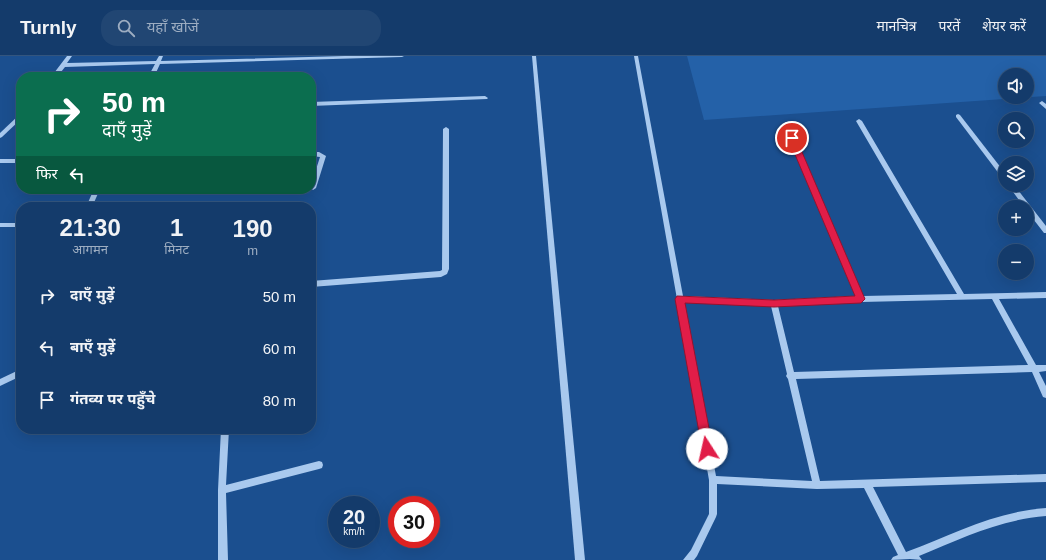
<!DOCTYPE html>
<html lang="hi">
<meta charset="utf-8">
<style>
body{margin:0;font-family:Helvetica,"Noto Sans Devanagari",sans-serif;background:#214673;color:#f1f3f6;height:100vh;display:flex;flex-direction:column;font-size:15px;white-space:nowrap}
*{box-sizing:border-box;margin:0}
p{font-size:13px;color:#9dadc1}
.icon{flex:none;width:22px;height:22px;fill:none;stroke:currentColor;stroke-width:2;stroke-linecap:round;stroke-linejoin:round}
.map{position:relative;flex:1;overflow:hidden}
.sheet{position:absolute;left:16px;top:146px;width:300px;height:232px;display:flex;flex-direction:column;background:#143b6b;border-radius:16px;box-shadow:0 4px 16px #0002,0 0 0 1px #33557e}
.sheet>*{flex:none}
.banner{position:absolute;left:16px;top:16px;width:300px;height:122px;border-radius:16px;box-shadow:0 4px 16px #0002,0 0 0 1px #33557e;background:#0b6e4f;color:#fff;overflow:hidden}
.tools{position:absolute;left:998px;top:12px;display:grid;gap:8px}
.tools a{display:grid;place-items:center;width:36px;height:36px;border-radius:50%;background:#143b6b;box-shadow:0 4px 16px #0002,0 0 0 1px #33557e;font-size:20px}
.speed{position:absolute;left:328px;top:440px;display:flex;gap:8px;font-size:20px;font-weight:700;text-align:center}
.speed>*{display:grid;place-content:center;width:52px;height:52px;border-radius:50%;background:#143b6b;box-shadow:0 4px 16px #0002,0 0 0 1px #33557e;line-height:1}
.speed small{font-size:10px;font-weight:400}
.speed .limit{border:6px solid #d22;background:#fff;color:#111}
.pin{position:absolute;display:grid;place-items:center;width:34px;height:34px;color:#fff;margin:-17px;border:2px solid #fff;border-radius:50%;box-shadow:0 1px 4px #0007}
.me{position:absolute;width:44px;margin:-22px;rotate:350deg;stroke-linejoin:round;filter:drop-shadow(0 0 3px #0008)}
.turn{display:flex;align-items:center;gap:14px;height:84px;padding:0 20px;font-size:18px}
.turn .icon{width:52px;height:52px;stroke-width:2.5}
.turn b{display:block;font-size:28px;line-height:34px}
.then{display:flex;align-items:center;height:38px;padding:0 20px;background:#0003;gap:8px;font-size:15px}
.eta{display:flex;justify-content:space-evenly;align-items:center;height:68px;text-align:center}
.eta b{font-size:24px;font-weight:700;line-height:28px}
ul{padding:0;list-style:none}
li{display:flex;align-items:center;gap:12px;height:52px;padding:0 20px}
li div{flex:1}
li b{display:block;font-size:15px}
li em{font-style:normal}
header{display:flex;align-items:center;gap:24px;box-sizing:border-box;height:56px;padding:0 20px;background:#143b6b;border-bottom:1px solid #33557e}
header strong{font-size:19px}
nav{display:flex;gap:22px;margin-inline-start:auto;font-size:14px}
.search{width:280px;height:36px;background:#214673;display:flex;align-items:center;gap:10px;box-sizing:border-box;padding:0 14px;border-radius:16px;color:#9dadc1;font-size:15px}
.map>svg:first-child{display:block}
</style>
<header>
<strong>Turnly</strong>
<div class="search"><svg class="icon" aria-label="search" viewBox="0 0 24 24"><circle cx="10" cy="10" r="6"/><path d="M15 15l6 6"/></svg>यहाँ खोजें</div>
<nav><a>मानचित्र</a><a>परतें</a><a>शेयर करें</a></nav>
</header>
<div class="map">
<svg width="1046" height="504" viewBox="0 0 1046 504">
<rect width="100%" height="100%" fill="#1b4f8f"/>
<path fill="#2461a8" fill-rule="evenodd" d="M687,0h359v40l-342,24zM1005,19h22v22h-22z"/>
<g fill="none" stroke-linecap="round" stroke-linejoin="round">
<g fill="#a9c9ee" fill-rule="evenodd">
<path d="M67,0h5l-5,7 89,-2 3,-5h4l-2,5 184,-5h59l-2,1 -242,7 -6,13h-6l7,-13 -90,3 -8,10h-6z"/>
<path d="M532,0h4l49,504h-10z"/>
<path d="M634,0h4l45,240 91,4 82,-4 -73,-172 3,-2 3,2 74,172 94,-2 -101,-173 3,-2 3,2 102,173 82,-2v6l-47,1 37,66h10v6l-7,1 7,14v12l-3,-1 -11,-25 -236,7 24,102 226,-7v8l-173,5 33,65c49,-18 87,-40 140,-44v8c-47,4 -84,22 -127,40l3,4 -12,-1 -19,1 2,-3 5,-2 -34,-67 -47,1 -100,-5v30l-1,3 -19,39 -3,4h-11l8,-10 18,-36v-34zM992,243l36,66 -234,7 -16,-66 83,-4zM684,246l87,4 16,68 -1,2 2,3 24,102 -96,-5z"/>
<path d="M485,40l3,2 -1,1 -176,7v-4z"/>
<path d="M1042,45l4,3v5l-7,-6z"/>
<path d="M21,58v5l-19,18 -2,1v-5l19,-18z"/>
<path d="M958,58l2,1 45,58v6h-2l-47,-62v-2z"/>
<path d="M446,71l3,2v140l-2,5 -6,3 -130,10v-6l129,-10 2,-1 1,-141z"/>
<path d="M311,96h8l7,4 -10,32 -3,2 -2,-1v-4l9,-28 -9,-1z"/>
<rect x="0" y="103" width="21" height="4"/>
<path d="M1008,129h6l32,41v7h-2l-17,-22v-4h-3z"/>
<path d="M94,133h6l-8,18h-6z"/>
<rect x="0" y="167" width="21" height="4"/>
<path d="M21,313v7l-21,10v-7z"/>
<path d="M221,373h8l-3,56 93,-24 3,1 1,3 -1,3 -3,1 -93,24 2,67h-10v-70z"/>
</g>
</g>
<path fill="#e11d48" stroke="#92132f" d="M792,80l4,2 69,161 -4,4 -87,4 -89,-4 28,146 -2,4 -4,1 -3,-1 -2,-4 -27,-150 2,-3 97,4 81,-4 -67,-158z"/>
</svg>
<div class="tools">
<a><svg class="icon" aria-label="sound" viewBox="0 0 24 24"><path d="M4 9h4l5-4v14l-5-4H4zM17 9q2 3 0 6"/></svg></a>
<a><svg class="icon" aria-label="search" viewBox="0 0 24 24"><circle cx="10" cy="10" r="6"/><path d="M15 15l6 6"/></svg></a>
<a><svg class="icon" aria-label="layers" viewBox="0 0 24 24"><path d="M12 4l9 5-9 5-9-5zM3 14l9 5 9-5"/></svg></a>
<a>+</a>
<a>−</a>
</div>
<div class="speed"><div>20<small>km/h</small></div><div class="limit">30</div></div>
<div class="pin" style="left:792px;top:82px;background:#d93025"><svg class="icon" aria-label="arrive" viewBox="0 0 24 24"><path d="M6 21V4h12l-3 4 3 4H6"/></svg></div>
<svg class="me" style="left:707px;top:393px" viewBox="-20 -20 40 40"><circle r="19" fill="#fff"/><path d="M0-13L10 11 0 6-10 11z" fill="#e11d48"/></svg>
<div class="banner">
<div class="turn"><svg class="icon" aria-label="right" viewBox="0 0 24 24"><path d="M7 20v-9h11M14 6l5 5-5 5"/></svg><div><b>50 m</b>दाएँ मुड़ें</div></div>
<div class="then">फिर<svg class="icon" aria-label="left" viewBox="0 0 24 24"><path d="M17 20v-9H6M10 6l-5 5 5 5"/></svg></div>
</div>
<section class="sheet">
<div class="eta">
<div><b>21:30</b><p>आगमन</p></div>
<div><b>1</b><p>मिनट</p></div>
<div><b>190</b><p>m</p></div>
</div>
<ul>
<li><svg class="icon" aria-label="right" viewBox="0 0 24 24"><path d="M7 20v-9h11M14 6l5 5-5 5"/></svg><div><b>दाएँ मुड़ें</b></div><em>50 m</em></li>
<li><svg class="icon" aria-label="left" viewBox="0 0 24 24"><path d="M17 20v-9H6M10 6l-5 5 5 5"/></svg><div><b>बाएँ मुड़ें</b></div><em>60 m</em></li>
<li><svg class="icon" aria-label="arrive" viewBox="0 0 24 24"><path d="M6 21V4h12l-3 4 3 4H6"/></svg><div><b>गंतव्य पर पहुँचे</b></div><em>80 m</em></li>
</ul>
</section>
</div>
